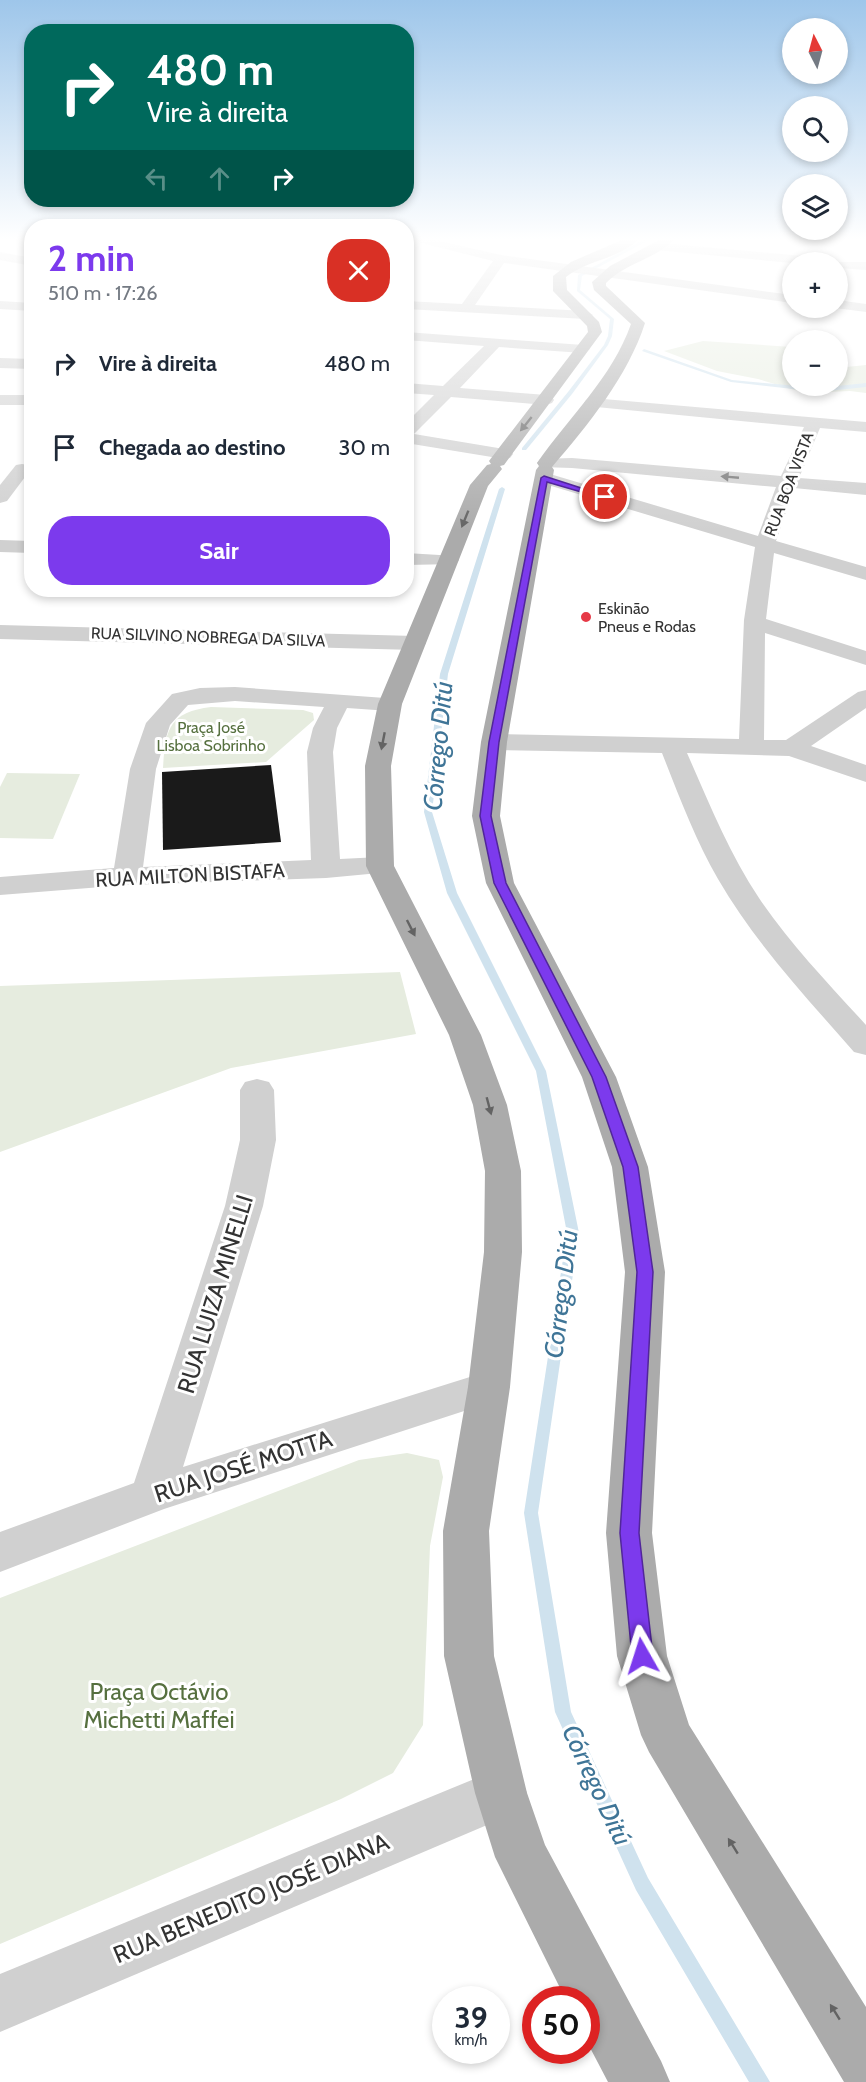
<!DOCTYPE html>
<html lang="pt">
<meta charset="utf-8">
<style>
body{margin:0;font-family:Cabin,sans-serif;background:#f2f2f3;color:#1f2937;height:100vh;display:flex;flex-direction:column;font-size:22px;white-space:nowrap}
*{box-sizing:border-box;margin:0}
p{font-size:20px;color:#747a83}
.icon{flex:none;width:33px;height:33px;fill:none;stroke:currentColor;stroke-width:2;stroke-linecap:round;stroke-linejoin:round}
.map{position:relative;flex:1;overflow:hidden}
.panel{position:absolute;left:24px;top:219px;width:390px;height:378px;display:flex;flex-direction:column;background:#fff;border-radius:24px;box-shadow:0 3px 9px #0003}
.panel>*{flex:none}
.hud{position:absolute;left:24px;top:24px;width:390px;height:183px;border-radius:24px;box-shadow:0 3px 9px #0003;background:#00695c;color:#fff;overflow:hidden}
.needle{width:39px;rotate:354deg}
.fabs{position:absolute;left:782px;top:18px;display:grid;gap:12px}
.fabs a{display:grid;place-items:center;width:66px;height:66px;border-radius:50%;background:#fff;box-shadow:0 3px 9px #0003;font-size:30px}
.speed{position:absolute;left:432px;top:1986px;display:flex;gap:12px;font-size:30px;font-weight:700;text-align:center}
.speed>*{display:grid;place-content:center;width:78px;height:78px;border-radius:50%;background:#fff;box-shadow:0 3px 9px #0003;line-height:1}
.speed small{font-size:15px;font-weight:400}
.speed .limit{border:9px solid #d22;background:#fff;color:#111}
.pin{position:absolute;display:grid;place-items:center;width:51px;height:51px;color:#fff;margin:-26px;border:3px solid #fff;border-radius:50%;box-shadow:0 2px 6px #0007}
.me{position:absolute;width:66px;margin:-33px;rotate:354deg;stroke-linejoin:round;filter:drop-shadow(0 0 4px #0008)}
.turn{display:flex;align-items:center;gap:21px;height:126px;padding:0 24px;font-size:27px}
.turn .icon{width:78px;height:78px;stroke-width:2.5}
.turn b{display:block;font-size:42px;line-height:51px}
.lanes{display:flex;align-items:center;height:57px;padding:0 24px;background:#0003;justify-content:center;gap:30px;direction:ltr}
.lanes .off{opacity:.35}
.round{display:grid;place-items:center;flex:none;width:63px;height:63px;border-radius:24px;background:#f2f2f3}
.head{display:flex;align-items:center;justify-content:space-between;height:102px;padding:0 24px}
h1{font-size:36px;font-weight:800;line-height:45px;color:#7c3aed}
.button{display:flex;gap:12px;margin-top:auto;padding:12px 24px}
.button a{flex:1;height:69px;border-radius:24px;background:#7c3aed;color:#fff;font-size:24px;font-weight:800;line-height:69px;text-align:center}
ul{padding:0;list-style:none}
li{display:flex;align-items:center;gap:18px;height:84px;padding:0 24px}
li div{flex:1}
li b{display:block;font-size:22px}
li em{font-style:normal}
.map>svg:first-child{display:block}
</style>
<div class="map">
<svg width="866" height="2082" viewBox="0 0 866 2082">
<rect width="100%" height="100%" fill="#fff"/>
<g fill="#e6ecdf">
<path d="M703,341l89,6v39h45v-18l29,-3v28l-16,-2 -45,2 -47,-14 -41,-8 -53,-20z"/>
<path d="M211,707l92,3 10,3 1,7 -48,42 -103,6c2,-38 6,-56 48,-61z"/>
<path d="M7,773l73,1 -27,65 -53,-1v-51z"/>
<path d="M400,972l16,62 -185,34 -231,84v-166z"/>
<path d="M407,1453l32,7 4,17 -13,69 -7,179 -30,48 -52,26 -341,145v-346l359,-138z"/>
</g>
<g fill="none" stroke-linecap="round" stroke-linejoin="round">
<g fill="#cfe2ee" fill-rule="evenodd">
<path d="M645,239h6l-69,37 -2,14 34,29 -2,17 -4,9 -36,49 -46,56h-4v-2l46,-56 36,-47 4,-9 2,-17 -33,-28 1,-16z"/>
<path d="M644,349l88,31 87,8 47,-5v4l-47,5 -88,-10 -89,-31z"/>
<path d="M502,487l3,2 -57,185 -16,138 25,81 89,178 33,162 -41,280 33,199 77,166 122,204h-21l-113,-192 -81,-178 -31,-199 43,-280 -31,-162 -89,-178 -23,-81 16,-138 59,-185z"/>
</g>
</g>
<path fill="#1a1a1a" d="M271,765l10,77 -118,8 -1,-78z"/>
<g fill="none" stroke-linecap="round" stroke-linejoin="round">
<g fill="#d0d0d0" fill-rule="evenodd">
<path d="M406,239h24l71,16 291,40v8l-288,-40 -29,42 111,6 7,4 -7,4 -180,-10v-8l56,3 31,-43z"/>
<path d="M660,243l166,15 6,4h34v8l-29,-2v-6l-45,1 -136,-13v-6z"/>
<path d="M0,252l32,6v8l-32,-6z"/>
<path d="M837,300l29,4v8l-31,-4h2z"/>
<path d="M0,301l32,2v8l-32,-2z"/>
<path d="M406,332l177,13 7,4 -7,4 -84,-6 -39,41 86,7 6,2 2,3 -2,3 -6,2 -95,-8 -37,37 96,16 3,4 -3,4 -6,1 -98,-16v-20l28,-28 -28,-2v-10l37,3 41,-40 -78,-6z"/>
<path d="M0,358l32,1v10l-32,-1z"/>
<rect x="0" y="395" width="32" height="10"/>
<path d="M592,398l274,24v10l-46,-4 -21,50 67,5v12l-72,-7 -18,53 90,26v13l-92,-27 -8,66 100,32v14l-101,-32 -1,107h22l72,-48 8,-2v18l-55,38 55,19v17l-77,-26 -102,-3c22,50 42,100 72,145 31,46 70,86 107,127v30l-12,-3c-48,-55 -99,-109 -136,-173 -23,-40 -39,-83 -56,-126l-168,-3 -9,-3 -4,-5 4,-5 9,-3 245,5 5,-119 11,-73 -217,-65 -3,-4 3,-4h12l208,62 18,-49 -204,-19 -32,-1 -3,-4 3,-4 32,-1 209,18 23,-49 -218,-21 -2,-3 2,-3z"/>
<path d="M22,464l6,1 3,4 -24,32 -7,2v-18l16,-20z"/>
<path d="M0,540l32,1v12l-32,-1z"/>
<path d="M406,553l50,3 3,4 -3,4 -50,1z"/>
<path d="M0,625l415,11 8,2 3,5 -3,5 -8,2 -415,-11z"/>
<path d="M235,687l164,12 3,5 -3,5 -9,2 -43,-3 -10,20 -4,24 7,107 40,-2 10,3 4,6 -4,6 -64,6 -199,7 -127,10v-18l114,-9 16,-99 16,-46 26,-29 28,-6zM235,701l89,6 -11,21 -6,24 4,108 -168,7 13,-98 14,-44 18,-20z"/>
<path d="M257,1079l12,3 5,8 2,50 -13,66 -80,261 306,-96 15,5 6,11 -6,11 -340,111 -164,63v-40l134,-49 91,-277 15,-66v-50l5,-8z"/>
<path d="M501,1768l19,7 7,18 -7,18 -520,221v-58z"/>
</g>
<g fill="#ababab" fill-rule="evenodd">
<path d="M624,239h15c-20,20 -52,21 -73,38l1,13 32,32 3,10 -98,133 -4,1 2,3 -14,17 -86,218 -11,62 3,100 87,169 26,70 14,66 1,81 -12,135 -21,144 5,125 33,137 18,52 116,216 9,21h-62l-22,-42v-40h-20l-71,-143 -20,-64 -31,-137 -1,-125 25,-144 16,-135 1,-81 -12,-66 -24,-70 -83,-169 -1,-100 13,-62 92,-219 17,-20 4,-1 -2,-3 3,-4 96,-125 -1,-6 -34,-35v-15l18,-14z"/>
<path d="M661,239h14c-19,20 -50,24 -69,44v3l39,37c-17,53 -57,102 -93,144l2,3 -47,272 -7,74 14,67 102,194 32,90 17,105 -13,261 15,123 22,69 177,282v75h-22l-195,-330 -8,-17 -24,-79 -11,-123 19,-261 -13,-105 -30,-90 -96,-194 -14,-67 9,-74 55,-272 3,-4 -2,-3c32,-46 75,-85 94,-139l-37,-34 -2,-8 18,-16z"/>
</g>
</g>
<defs><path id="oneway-solid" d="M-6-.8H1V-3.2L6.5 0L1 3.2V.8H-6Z" transform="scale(1.5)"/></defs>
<g fill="#636363">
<use href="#oneway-solid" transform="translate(526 424) rotate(129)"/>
<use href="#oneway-solid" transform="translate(465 519) rotate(112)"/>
<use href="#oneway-solid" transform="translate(383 741) rotate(101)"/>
<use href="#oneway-solid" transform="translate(411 928) rotate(63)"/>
<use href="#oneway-solid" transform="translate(489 1106) rotate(75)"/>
<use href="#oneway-solid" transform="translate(733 1846) rotate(-122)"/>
<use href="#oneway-solid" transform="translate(835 2012) rotate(-122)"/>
</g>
<use fill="#7a7a7a" href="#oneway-solid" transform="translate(730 477) rotate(-175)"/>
<linearGradient id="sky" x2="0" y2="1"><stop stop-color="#9ec6ea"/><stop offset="0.45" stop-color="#fff"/><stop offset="1" stop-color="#fff" stop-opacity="0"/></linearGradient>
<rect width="866" height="531" fill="url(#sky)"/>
<path fill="#7c3aed" stroke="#51269a" stroke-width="1.5" d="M544,476l65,21 -4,2 -58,-17 -48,260 -8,74 15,67 100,194 32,90 15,105 -14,261 14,123 -3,6 -8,3 -7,-3 -3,-6 -12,-123 17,-261 -14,-105 -31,-90 -98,-194 -14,-67 9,-74 52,-264z"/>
<circle fill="#e63946" stroke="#fff" stroke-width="2" cx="586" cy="617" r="6"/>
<g text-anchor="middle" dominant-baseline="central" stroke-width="6" stroke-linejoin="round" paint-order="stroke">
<g font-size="16" fill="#333" stroke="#fff">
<text transform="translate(789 484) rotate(-69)">RUA BOA VISTA</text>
<text transform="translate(208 637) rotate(2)">RUA SILVINO NOBREGA DA SILVA</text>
</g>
<g font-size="16" fill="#333" stroke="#fff" text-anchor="start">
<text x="598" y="608">Eskinão<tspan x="598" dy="18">Pneus e Rodas</tspan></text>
</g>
<g font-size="16" fill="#56703f" stroke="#fff">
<text x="211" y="727">Praça José<tspan x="211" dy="18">Lisboa Sobrinho</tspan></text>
</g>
<g font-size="20" fill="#333" stroke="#fff">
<text transform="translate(190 875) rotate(-3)">RUA MILTON BISTAFA</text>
</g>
<g font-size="24" fill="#333" stroke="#fff">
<text transform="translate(215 1294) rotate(-73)">RUA LUIZA MINELLI</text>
<text transform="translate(243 1466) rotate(-18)">RUA JOSÉ MOTTA</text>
<text transform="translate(251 1898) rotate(-23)">RUA BENEDITO JOSÉ DIANA</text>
</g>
<g font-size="24" fill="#56703f" stroke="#fff">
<text x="159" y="1691">Praça Octávio<tspan x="159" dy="28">Michetti Maffei</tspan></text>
</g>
<g font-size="26" font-style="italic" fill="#3f7597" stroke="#fff">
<text transform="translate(438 746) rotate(-85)">Córrego Ditú</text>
<text transform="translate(561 1294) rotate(-83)">Córrego Ditú</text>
<text transform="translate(597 1785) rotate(65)">Córrego Ditú</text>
</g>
</g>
</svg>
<div class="fabs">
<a><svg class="needle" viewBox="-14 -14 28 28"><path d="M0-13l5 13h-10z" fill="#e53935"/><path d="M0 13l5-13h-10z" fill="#747a83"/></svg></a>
<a><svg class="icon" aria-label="search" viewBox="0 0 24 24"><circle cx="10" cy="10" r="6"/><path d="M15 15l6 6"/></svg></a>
<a><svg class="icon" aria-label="layers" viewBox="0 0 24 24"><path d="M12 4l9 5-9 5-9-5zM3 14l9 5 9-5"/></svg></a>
<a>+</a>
<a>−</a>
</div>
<div class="speed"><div>39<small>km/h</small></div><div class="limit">50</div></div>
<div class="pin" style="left:605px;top:497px;background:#d93025"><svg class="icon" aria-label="arrive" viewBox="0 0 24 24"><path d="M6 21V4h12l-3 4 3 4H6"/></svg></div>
<svg class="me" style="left:642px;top:1656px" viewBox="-20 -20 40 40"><path d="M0-17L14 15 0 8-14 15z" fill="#7c3aed" stroke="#fff" stroke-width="4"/></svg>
<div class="hud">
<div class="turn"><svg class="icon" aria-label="right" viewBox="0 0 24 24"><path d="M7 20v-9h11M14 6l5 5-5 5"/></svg><div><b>480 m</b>Vire à direita</div></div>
<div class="lanes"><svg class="icon off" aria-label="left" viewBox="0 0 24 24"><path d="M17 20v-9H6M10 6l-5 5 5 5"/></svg><svg class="icon off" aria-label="ahead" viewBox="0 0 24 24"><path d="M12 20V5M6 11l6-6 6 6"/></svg><svg class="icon" aria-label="right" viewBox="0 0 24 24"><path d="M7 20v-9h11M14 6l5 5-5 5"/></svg></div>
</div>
<section class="panel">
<div class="head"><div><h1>2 min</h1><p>510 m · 17:26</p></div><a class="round" style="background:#d93025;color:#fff"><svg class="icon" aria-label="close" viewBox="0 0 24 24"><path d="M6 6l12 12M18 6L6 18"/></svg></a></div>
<ul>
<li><svg class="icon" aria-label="right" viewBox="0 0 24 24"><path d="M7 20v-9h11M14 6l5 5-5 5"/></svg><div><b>Vire à direita</b></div><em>480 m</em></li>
<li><svg class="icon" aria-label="arrive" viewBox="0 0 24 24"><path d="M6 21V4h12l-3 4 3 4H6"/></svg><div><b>Chegada ao destino</b></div><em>30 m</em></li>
</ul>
<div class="button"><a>Sair</a></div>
</section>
</div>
